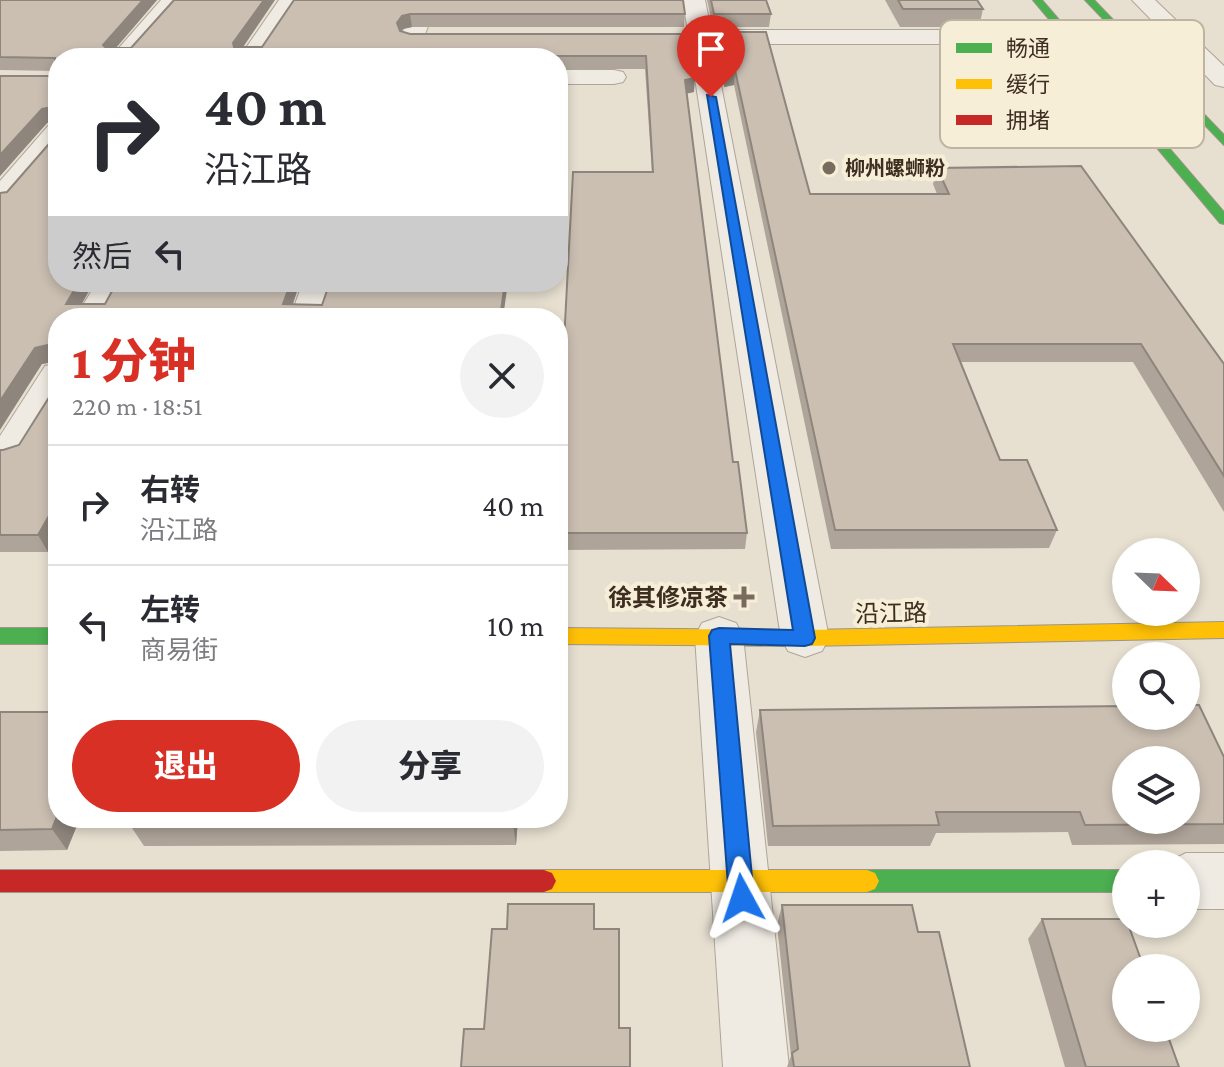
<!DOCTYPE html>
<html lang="zh">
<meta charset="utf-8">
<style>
body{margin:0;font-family:"Crimson Pro","Noto Sans SC",serif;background:#f2f2f3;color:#2b2b33;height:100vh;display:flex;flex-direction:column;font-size:30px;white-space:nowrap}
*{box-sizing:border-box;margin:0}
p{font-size:26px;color:#7c7c81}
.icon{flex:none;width:44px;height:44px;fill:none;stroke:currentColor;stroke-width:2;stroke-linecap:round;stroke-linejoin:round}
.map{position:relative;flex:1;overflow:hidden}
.drawer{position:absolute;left:48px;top:308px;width:520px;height:520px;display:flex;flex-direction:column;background:#fff;border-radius:32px;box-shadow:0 4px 12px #0003}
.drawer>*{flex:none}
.hud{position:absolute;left:48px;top:48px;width:520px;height:244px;border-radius:32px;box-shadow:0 4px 12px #0003;background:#fff;color:#2b2b33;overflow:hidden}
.needle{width:52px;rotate:113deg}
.fabs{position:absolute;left:1112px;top:538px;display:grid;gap:16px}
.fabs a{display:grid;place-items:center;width:88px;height:88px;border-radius:50%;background:#fff;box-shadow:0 4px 12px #0003;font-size:40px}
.pin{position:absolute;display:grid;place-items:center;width:68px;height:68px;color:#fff;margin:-82px -34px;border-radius:50% 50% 50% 0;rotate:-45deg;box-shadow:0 0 8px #0007}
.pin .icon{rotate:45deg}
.me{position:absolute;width:88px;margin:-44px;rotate:355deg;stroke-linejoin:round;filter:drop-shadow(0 0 6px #0008)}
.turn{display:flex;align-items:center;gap:28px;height:168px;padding:0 24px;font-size:36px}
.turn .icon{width:104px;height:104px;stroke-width:2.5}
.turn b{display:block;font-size:56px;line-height:68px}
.then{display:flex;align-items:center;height:76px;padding:0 24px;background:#0003;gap:16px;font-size:30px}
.round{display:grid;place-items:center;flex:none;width:84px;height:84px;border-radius:42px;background:#f2f2f3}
.head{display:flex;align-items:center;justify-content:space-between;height:136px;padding:0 24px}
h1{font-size:48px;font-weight:800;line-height:60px;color:#d93025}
.cta{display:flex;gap:16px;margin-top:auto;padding:16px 24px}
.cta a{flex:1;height:92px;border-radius:48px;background:#d93025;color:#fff;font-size:32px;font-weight:800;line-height:92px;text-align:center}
.cta a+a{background:#f2f2f3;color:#2b2b33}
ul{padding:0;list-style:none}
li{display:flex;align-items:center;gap:24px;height:120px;padding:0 24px;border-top:2px solid #e1e1e2}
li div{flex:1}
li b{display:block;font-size:30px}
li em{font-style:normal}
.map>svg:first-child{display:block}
</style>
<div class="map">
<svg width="1224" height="1067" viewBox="0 0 1224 1067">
<rect width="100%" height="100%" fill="#e7e0d1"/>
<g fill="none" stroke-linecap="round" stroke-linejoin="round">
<defs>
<g id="street">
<path d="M161,0h23l-49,58h-25z"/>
<path d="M279,0h22l-38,58h-24z"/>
<path d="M416,0h22l-22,58h-24z"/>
<path d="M683,0h22l6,30h308l8,2 3,5 -3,5 -8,2h-306l116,594 -7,13 -17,6 -17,-6 -7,-13z"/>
<path d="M1132,0h23l69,66v21l-9,-2z"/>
<path d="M558,70h56l9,2 3,5 -3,5 -9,2h-56z"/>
<path d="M58,124v25l-47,56 -11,3v-27l48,-55z"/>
<path d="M97,282h34l-22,36h-34z"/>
<path d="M303,282h34l-13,36h-34z"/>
<path d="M58,363v43l-33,54 -14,4 -11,-3v-25l45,-70z"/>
<path d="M719,617l17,6 7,13 46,431h-66l-28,-431 7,-13z"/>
<path d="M1186,853h38v56h-38v-45h-22z"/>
</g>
<g id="fast">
<path d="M1033,0h9l182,212v12l-4,-1z"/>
<path d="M1085,0h9l130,135v10z"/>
<rect x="0" y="628" width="58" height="16"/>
<path d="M867,870h259v22h-259l-8,-3 -4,-8 4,-8z"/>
</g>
<g id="slow">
<path d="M1224,622v16l-419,8 -247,-2v-16l247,2z"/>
<path d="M544,870h323l8,3 4,8 -4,8 -8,3h-323l-8,-3 -4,-8 4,-8z"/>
</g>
<path id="jam" d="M0,870h544l8,3 4,8 -4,8 -8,3h-544z"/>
</defs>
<use href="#street" stroke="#ada599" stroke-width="2"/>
<use href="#fast" stroke="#9c958a" stroke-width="2"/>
<use href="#slow" stroke="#9c958a" stroke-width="2"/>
<use href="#jam" stroke="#9c958a" stroke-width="2"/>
<use href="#street" fill="#efebe3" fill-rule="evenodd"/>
<use href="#fast" fill="#4caf50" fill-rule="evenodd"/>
<use href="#slow" fill="#ffc107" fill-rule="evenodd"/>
<use href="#jam" fill="#c62828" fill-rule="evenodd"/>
</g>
<g fill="#afa499">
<path d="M0,0h157l-41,48 146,-1 32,-47 391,14 -1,13h-272l-9,2 -1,2 8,3h278l6,58 -7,1 46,369 14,71 -2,16 -187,1v-95l94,-283 -7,-103h-87v-11h-500l24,246h23l12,-22h183l-7,22 210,14h-445l-10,234h-48v-102h3l16,-5 34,-54v-29l-11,2 -35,-172 48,-55v-15l-8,1 -47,53v-100h53l3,-3v-2l-56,-1z"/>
<path d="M707,0h59l5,14 -2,13h-56z"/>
<path d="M885,0h92l6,9 -4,18h-79z"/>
<path d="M718,32l92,162h127l-4,-10 4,-16 287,196v148l-91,-150h-173l40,98 57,70 -8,18 -218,1 -97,-464 -10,2 -7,-40z"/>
<path d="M760,710l464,47v87l-152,1 -4,-13 -132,1 -6,13h-162l-12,-114z"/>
<path d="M0,712l58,106h22l-13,32 -67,1z"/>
<path d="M518,818l-2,27 -372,1 -14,-21z"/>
<path d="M782,905l136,27 52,135h-183l4,-11 -14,-131z"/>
<path d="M1042,919l137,148h-114l-37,-128z"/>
</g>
<g fill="#8e867d">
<path d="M143,0h14l-50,58 -4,-13z"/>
<path d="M264,0h11l-38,56 -4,-13z"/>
<path d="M410,14l2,13 -9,2 -5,6 -1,-12 5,-7z"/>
<path d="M735,70l-1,15 -10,2 2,-15z"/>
<path d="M695,78l-1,14 -9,2v-14z"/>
<path d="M52,107l5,14 -10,2 -47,53v-21l42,-46z"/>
<path d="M79,282h15l-20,36 -8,-14z"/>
<path d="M291,282h9l-12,36 -5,-14z"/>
<path d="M505,282h3l-5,36h-3z"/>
<path d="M52,344l6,17 -16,3 -42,66v-29l35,-53z"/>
<path d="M58,500v33l-10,19 -10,-17z"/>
<path d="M58,814v4h22l-13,32 -15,-21z"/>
<path d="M514,818h4l-2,27 -3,-21z"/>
</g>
<g fill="#cbbfb2" stroke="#8e867d" stroke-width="2" fill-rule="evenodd">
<path d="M0,0h143l-40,45 3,3h25l43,-48h90l-31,43 1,4h28l32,-47h389l2,14h-275l-8,2 -5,7 3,8 10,3h278l7,44 -10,2 48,382h5l9,71h-189v-78l15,-283h80l-7,-116h-101v2h-487v224h21l-13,22h39l12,-22h174l-8,22 39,1 8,-23h175l-5,36h-442v182l-20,35h-38v-85h3l16,-5 34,-54 -1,-47 -17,4 -35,53v-208l7,-1 48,-55 1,-27 -4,-3 -10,2 -42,46v-79h53l3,-3 -1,-15 -55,-1z"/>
<path d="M711,0h55l5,14h-57z"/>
<path d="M898,0h79l6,9h-80z"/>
<path d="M718,32h48l44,162h139l-12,-26 144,-2 143,198v112l-83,-132h-188l47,116h27l30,70h-222l-100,-460 -9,2z"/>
<path d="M1186,705h13l25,52v67l-139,1 -5,-13h-144l3,13 -166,1 -13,-116 366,-4v10h60zM1126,760h60v60h-60z"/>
<path d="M0,712h58v102l-6,15 -52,1z"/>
<path d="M132,818h382l-1,6 -383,1z"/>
<path d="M508,904h86v25h25v99h11v39h-169l3,-38h20l8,-100h15z"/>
<path d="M782,905h130l6,27h21l31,135h-176l-2,-14 6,-4z"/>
<path d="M1042,919h84v5h2l16,44h-18v60h39l14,39h-93z"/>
</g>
<path fill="#1a73e8" stroke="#114b97" stroke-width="2" d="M707,95l9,2 99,541 -3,6 -7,2 -75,-2 24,254 -4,9 -8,3 -9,-3 -4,-9 -20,-262 3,-6 7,-2 74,2z"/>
<g fill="#786c5e" stroke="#f7eed8" stroke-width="3">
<circle cx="829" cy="168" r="8"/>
<path d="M740 585h8v8h8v8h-8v8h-8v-8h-8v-8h8z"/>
</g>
<g text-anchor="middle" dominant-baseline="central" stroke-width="8" stroke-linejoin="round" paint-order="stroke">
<g font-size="20" font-weight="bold" fill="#3d2e20" stroke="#f7eed8" text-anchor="start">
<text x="845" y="168">柳州螺蛳粉</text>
</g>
<g font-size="24" font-weight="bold" fill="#3d2e20" stroke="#f7eed8" text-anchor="end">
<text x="728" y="597">徐其修凉茶</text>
</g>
<g font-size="24" fill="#3d2e20" stroke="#f7eed8">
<text transform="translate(891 613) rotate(-1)">沿江路</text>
</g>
</g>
<rect x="940" y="20" width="264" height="128" rx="12" fill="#f7eed8" stroke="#bfb4a1" stroke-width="2"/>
<rect x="956" y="43" width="36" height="10" fill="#4caf50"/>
<rect x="956" y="79" width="36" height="10" fill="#ffc107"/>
<rect x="956" y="115" width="36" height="10" fill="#c62828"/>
<g font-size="22" fill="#3d2e20">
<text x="1006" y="56">畅通</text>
<text x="1006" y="92">缓行</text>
<text x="1006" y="128">拥堵</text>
</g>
</svg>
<div class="fabs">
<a><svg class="needle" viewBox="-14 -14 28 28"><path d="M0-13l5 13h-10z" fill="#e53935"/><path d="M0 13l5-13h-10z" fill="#7c7c81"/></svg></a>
<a><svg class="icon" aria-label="search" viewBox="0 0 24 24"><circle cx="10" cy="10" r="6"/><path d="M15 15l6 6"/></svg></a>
<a><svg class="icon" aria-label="layers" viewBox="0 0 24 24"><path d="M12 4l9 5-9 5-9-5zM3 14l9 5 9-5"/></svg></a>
<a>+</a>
<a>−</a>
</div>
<div class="pin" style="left:711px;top:97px;background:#d93025"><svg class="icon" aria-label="arrive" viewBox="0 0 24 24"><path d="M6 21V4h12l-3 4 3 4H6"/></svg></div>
<svg class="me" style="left:742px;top:898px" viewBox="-20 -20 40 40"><path d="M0-17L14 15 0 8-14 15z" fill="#1a73e8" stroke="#fff" stroke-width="4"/></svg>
<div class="hud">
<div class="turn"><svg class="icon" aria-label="right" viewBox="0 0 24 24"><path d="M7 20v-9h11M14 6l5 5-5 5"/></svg><div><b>40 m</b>沿江路</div></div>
<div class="then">然后<svg class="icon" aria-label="left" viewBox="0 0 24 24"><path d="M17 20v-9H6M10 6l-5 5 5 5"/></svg></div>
</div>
<section class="drawer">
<div class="head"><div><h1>1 分钟</h1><p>220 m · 18:51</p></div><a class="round"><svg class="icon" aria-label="close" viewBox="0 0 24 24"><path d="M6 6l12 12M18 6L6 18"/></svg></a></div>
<ul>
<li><svg class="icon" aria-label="right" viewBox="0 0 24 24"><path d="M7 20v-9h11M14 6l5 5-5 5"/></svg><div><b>右转</b><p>沿江路</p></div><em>40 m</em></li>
<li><svg class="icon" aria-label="left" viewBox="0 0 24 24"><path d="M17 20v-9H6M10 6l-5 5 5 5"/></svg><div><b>左转</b><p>商易街</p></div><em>10 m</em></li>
</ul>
<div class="cta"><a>退出</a><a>分享</a></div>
</section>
</div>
